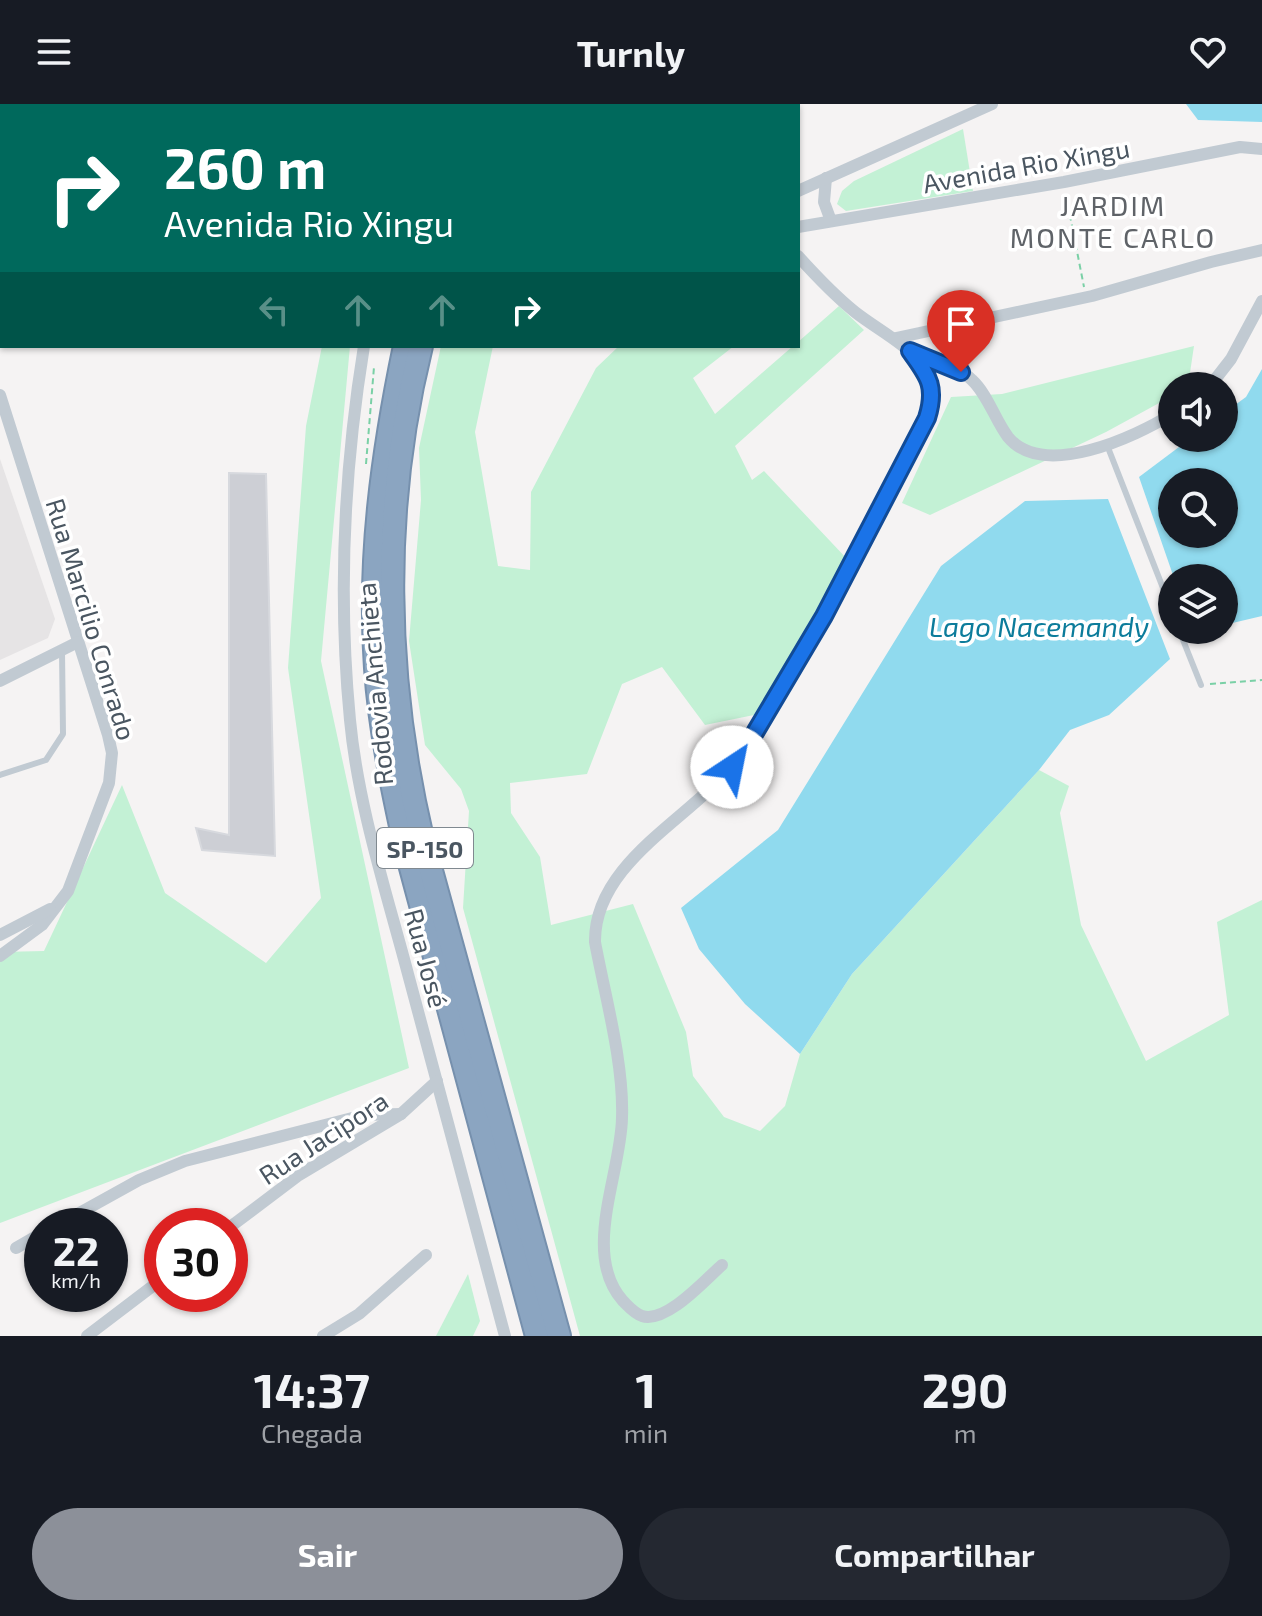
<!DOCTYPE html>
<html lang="pt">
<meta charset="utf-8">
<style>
body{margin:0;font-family:"Exo 2",sans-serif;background:#242831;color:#f1f3f6;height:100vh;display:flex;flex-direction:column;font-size:30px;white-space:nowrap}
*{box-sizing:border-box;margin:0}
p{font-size:26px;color:#9ea1a6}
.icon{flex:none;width:44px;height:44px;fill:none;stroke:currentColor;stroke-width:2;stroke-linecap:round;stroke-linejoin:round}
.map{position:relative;height:1232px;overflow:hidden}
.panel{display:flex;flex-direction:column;background:#171b24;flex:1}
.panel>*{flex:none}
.top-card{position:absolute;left:0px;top:0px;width:800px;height:244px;box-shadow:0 2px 6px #0004;background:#00695c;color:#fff;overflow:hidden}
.fabs{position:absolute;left:1158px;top:268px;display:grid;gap:16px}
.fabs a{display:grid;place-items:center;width:80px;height:80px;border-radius:50%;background:#171b24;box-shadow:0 2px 6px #0004;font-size:40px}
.speed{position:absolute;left:24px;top:1104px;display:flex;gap:16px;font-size:40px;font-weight:700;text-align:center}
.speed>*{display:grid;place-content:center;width:104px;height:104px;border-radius:50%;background:#171b24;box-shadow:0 2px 6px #0004;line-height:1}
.speed small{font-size:20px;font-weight:400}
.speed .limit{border:12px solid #d22;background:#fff;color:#111}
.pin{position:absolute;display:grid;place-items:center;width:68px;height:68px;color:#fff;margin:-82px -34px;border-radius:50% 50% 50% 0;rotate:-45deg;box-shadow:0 0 8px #0007}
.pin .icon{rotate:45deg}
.me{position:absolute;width:88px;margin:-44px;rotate:34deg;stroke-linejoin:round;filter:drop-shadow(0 0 6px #0008)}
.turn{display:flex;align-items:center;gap:28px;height:168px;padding:0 32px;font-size:36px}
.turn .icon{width:104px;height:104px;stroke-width:2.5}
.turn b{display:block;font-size:56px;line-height:68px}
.lanes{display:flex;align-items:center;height:76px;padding:0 32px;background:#0003;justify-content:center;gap:40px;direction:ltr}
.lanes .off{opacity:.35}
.eta{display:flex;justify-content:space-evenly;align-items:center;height:136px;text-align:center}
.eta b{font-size:48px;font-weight:700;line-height:56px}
.primary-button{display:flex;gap:16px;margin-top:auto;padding:16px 32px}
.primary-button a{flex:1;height:92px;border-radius:48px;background:#8c9099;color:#fff;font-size:32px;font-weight:700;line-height:92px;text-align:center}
.primary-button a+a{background:#242831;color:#f1f3f6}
header{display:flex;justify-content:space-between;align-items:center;height:104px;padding:0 32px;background:#171b24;font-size:36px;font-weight:700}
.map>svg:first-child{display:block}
</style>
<header><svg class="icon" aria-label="menu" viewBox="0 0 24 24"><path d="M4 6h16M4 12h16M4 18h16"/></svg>Turnly<svg class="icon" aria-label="heart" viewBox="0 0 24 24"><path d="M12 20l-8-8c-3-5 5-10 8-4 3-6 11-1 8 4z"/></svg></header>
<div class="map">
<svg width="1262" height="1232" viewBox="0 0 1262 1232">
<rect width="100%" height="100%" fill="#f5f3f3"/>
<path fill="#e6e4e5" d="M0,355l55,160 -7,19 -48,22z"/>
<g fill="#c3f1d5">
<path d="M963,25l10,62 -127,20 -9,-7 5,-13 12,-10z"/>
<path d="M839,202l25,24 -129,116 17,34 12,-9 84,89 -10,23 -84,132 -49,10 -43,-58 -40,17 -35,90 -77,9 1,30 29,44 11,68 82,-21 53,128 7,44 31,41 36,14 25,-25 15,-52 52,-80 187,-204 30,16 -9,27 21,112 65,136 83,-46 -12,-93 45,-22v436h-682l-117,-428 6,-97 -8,-22 -36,-44 -16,-104 12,-141 -2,-52 22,-102h52l-18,86 23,134 32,4 1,-78 65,-124 23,-22h115l-41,32 22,36 78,-68h5v-4z"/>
<path d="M322,242h28l-29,315 88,407 -409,155v-271l44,-1 78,-166 43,108 101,70 55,-65 -33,-230 18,-242z"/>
<path d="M1194,242l-6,40h-16v10l-66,36 -176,83 -28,-12 49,-106 51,-3z"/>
<path d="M468,1170l12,47 -7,15h-37z"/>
</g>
<g fill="#90daee" fill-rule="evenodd">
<path d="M1186,0h76v18l-64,-2z"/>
<path d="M1262,265v247l-38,9v-47h-50l-35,-101 52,-39h33v-25l22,-16zM1172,378h52v52h-52z"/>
<path d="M1108,395l62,160 -61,56 -39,15 -31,40 -187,204 -52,80 -55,-50 -46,-55 -18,-41 97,-78 163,-264 84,-65z"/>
</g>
<path fill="#cdcfd5" stroke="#d7d9de" stroke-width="2" d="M229,369l37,1 9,382 -73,-6 -6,-22 33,7z"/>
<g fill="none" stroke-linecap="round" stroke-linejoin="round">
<defs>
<g id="highway">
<path d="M476,2v-2"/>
<path d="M494,2l1,-2"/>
<path d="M405,242c-22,106 -37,213 -29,322 4,61 17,122 30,181l131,487"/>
<path d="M421,242c-40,161 -37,331 1,492l137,498"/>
</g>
</defs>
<use href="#highway" stroke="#7690ad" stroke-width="26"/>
<g stroke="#7ad0a6" stroke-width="2" stroke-dasharray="6 4" stroke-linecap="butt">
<path d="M521,2l1,-2"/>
<path d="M1066,91l18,92"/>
<path d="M366,360l8,-97"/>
<path d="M1210,580l52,-4"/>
</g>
<g stroke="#c1cad2" stroke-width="6">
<path d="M1107,341l65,166"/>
<path d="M1179,526l22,55"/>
<path d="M0,671l46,-15 17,-26 -1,-83"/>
</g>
<g stroke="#c1cad2" stroke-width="12">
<path d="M214,0v2"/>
<path d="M121,2l6,-2"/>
<path d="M435,2v-2"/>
<path d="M670,2l7,-2"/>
<path d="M0,46h2"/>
<path d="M826,74l-2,24 7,19"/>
<path d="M798,87l194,-87"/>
<path d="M798,123l266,-45 176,-35 22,2"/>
<path d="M896,234l196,-42 119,-34 51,-12"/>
<path d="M364,242c-20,123 -26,250 -14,374 8,85 36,171 58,254 32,120 64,241 97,362"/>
<path d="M911,247c20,8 46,14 61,29 16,15 23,40 36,57 35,43 127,0 164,-23"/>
<path d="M1210,282l21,-27 31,-58"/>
<path d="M0,291l108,340 4,18 -3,30 -41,108 -26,34 -42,31"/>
<path d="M0,577l78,-39"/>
<path d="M0,831l50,-26"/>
<path d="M56,1122l83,-46 46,-19 179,-46 37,-1"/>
<path d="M230,1123l69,-52 102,-61 36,-33"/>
<path d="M16,1144l26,-15"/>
<path d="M722,1161c-17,15 -56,59 -80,51 -8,-3 -13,-9 -19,-15 -42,-47 -2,-127 -1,-183 2,-55 -17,-122 -27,-176 -1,-77 90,-121 135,-173 23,-27 40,-62 58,-93 50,-84 94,-171 139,-258 19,-58 -35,-77 -72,-106 -21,-17 -39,-36 -57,-56"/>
<path d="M87,1232l75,-57"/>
<path d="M323,1232l36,-22 67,-59"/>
</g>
<use href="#highway" stroke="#8ba5c1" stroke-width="22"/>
</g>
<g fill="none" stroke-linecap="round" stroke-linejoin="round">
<defs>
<path id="route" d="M732,663l12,-16 80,-135 103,-198c10,-32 1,-42 -17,-67l51,21"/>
</defs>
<use href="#route" stroke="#114b97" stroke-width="20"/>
<use href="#route" stroke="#1a73e8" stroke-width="14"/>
</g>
<g text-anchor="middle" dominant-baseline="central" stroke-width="7" stroke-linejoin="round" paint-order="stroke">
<rect fill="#fff" stroke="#808990" stroke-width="2" x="377" y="724" width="96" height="40" rx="6"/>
<g font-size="24" font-weight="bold" fill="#4a5661">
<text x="425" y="744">SP-150</text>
</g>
<g font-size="26" fill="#4a5661" stroke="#fff">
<text transform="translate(1026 61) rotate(-10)">Avenida Rio Xingu</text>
<text transform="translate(92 515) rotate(73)">Rua Marcilio Conrado</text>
<text transform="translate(374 580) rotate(-95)">Rodovia Anchieta</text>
<text transform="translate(427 854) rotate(75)">Rua José</text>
<text transform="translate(323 1033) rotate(-33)">Rua Jacipora</text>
</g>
<g font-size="28" letter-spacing="2" fill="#5f6368" stroke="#fff">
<text x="1113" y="101">JARDIM<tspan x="1113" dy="32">MONTE CARLO</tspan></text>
</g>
<g font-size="28" font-style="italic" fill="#0c7c9b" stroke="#fff">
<text x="1039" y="522">Lago Nacemandy</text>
</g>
</g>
</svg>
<div class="fabs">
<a><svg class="icon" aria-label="sound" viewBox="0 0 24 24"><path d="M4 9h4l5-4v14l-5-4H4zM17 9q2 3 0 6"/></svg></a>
<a><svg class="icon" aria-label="search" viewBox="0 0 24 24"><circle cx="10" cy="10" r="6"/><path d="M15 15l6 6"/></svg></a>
<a><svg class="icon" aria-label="layers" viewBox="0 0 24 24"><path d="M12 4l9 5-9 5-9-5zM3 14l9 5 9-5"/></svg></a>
</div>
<div class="speed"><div>22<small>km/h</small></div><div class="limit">30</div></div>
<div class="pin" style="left:961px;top:268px;background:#d93025"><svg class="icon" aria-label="arrive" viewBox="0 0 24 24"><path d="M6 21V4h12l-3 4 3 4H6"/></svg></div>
<svg class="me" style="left:732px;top:663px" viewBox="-20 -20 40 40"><circle r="19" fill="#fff"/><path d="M0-13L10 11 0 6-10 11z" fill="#1a73e8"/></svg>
<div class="top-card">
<div class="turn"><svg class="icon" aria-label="right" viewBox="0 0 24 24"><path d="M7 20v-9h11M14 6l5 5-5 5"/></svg><div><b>260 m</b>Avenida Rio Xingu</div></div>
<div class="lanes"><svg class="icon off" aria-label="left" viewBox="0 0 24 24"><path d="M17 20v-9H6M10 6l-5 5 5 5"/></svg><svg class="icon off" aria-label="ahead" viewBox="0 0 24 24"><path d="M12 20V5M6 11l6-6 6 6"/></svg><svg class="icon off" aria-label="ahead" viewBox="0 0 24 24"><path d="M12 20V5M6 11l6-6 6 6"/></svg><svg class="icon" aria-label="right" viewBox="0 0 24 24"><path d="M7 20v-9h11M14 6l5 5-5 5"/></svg></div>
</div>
</div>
<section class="panel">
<div class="eta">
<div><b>14:37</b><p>Chegada</p></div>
<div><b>1</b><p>min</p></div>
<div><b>290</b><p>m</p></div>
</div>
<div class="primary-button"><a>Sair</a><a>Compartilhar</a></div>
</section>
